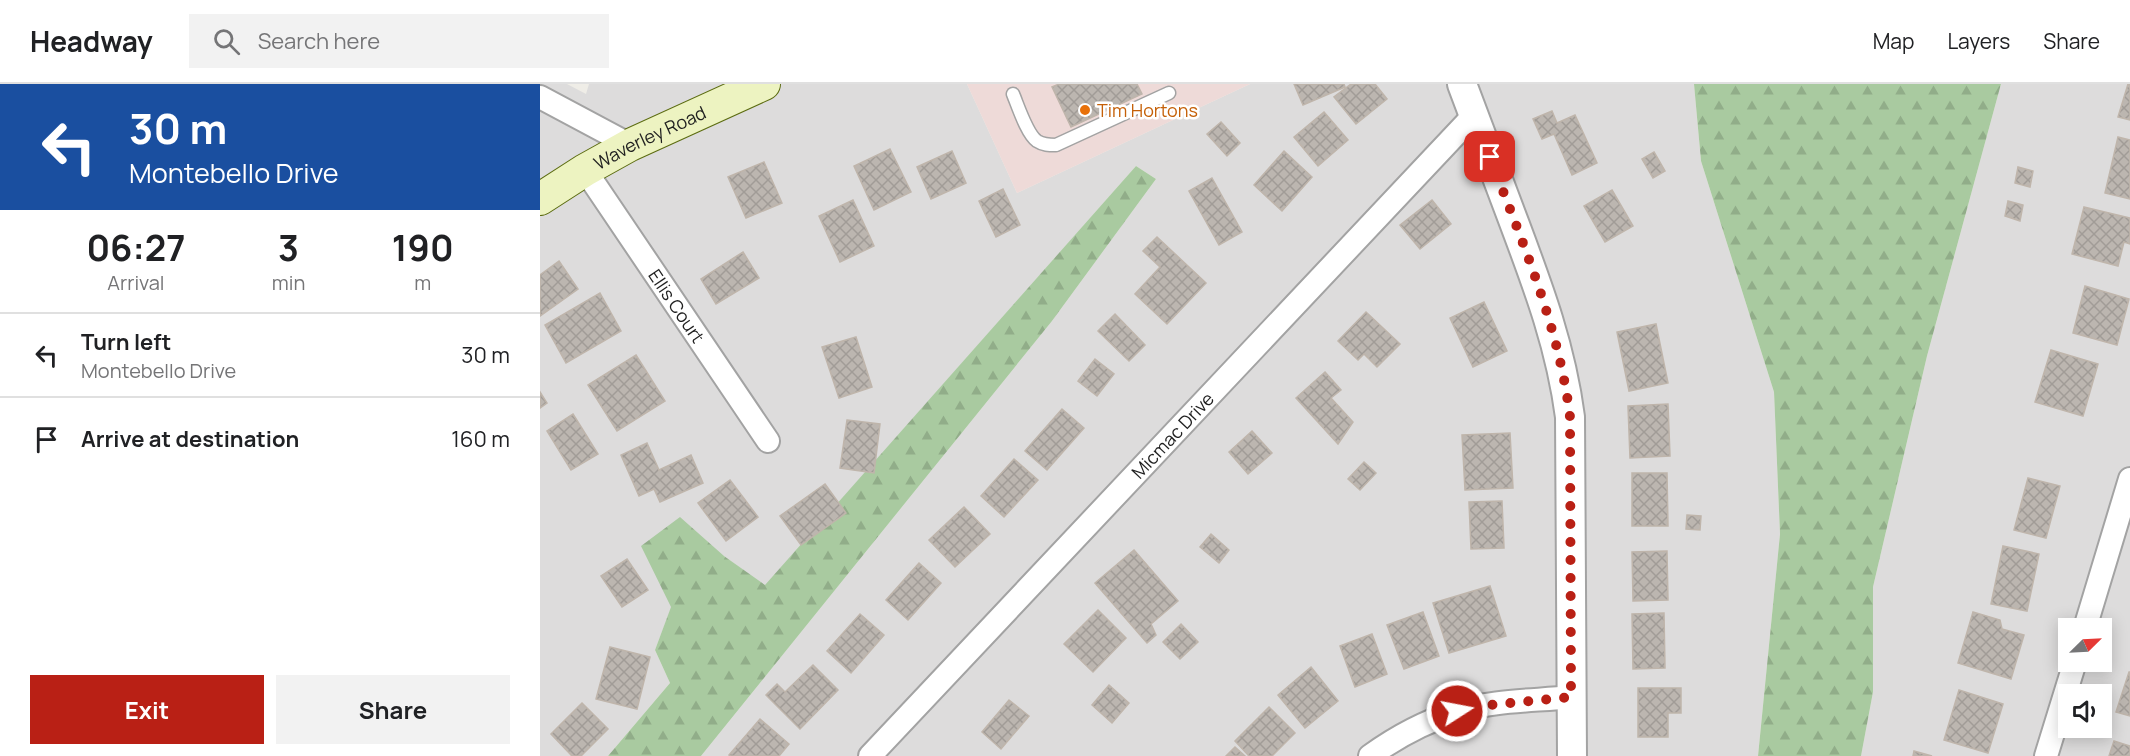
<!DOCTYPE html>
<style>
body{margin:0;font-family:Manrope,sans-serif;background:#f2f2f2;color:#202124;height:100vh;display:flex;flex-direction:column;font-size:22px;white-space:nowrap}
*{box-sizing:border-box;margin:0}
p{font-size:20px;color:#757577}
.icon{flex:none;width:33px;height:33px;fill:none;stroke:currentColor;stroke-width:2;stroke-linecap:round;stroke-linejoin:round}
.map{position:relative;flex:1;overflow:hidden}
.details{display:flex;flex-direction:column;background:#fff;width:540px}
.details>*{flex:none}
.top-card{background:#1a4fa0;color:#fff;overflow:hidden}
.needle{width:39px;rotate:66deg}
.fabs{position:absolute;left:1518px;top:534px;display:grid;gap:12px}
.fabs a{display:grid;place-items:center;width:54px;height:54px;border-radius:0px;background:#fff;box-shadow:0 3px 15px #0003;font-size:30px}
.pin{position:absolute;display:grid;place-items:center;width:51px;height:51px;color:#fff;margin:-26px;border-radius:12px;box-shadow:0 3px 9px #0006}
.me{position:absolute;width:66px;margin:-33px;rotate:79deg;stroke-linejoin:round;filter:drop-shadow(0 0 4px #0008)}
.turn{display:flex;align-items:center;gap:21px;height:126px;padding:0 30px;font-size:27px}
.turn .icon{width:78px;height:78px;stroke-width:2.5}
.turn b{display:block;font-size:42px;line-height:51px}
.eta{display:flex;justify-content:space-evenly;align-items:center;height:102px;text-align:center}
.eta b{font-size:36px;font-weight:700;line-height:42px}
.primary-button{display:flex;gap:12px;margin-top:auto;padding:12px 30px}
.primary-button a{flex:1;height:69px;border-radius:0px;background:#b92015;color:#fff;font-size:24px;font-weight:700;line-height:69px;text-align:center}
.primary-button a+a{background:#f2f2f2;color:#202124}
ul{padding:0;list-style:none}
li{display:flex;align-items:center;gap:18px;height:84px;padding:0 30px;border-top:2px solid #e0e0e0}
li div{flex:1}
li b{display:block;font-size:22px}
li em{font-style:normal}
header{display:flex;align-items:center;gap:36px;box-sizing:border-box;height:84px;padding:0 30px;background:#fff;border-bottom:2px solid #e0e0e0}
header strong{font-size:28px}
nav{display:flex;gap:33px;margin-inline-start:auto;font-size:21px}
.search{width:420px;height:54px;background:#f2f2f2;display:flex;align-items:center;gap:15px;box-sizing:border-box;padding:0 21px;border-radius:0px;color:#757577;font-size:22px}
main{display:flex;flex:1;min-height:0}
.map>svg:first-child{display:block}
</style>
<header>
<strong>Headway</strong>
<div class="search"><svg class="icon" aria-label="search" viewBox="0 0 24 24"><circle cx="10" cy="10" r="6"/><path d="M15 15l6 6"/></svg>Search here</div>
<nav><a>Map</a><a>Layers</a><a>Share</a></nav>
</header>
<main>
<section class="details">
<div class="top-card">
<div class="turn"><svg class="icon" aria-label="left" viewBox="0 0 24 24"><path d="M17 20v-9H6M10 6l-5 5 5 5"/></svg><div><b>30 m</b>Montebello Drive</div></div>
</div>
<div class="eta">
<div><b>06:27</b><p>Arrival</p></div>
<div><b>3</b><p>min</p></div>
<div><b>190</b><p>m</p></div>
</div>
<ul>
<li><svg class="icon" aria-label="left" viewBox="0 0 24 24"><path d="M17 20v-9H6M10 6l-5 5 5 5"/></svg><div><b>Turn left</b><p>Montebello Drive</p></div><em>30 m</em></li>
<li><svg class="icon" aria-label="arrive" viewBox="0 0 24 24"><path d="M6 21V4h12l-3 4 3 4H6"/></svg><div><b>Arrive at destination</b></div><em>160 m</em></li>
</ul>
<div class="primary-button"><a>Exit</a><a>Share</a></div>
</section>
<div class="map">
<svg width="1590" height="672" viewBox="0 0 1590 672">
<defs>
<pattern id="forest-firs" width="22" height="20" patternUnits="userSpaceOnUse" patternTransform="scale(1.5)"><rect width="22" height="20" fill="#a9caa0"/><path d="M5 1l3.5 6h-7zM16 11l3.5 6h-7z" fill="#91ad89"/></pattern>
<pattern id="building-cross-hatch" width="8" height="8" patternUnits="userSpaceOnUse" patternTransform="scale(1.5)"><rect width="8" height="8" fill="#bcb6b0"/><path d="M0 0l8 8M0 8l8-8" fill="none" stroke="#a19c97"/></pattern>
</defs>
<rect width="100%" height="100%" fill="#efede7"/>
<g fill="#dddcdc" fill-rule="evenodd">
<path d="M0,0h27l19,10 3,-10h378l50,109 233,-109h444l7,77 73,231 6,142 -22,222h-1057l351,-435 104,-142 -20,-13 -371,420 -41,-30 -53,52 -16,42 15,33 -62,73h-68z"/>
<path d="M1461,0h129v672h-269l12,-64v-105l54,-231zM1528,544h34v34h-34zM1528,610h34v34h-34z"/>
</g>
<path fill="#eedad8" d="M427,0h283l-233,109z"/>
<g fill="url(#forest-firs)">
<path d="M1154,0h307l-74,272 -54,231v105l-12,64h-103l22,-222 -6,-142 -73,-231z"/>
<path d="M596,82l20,13 -104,142 -351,435h-93l62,-73 -15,-33 16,-43 -30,-61 39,-29 44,39 41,29z"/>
</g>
<g fill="url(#building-cross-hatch)" stroke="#bfb5ab" stroke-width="1.5">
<path d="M519,0h78l5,10 -71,33 -19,-40z"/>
<path d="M754,0h50l1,3 -42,18z"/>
<path d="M811,0h24l12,15 -31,25 -22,-27z"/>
<path d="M1588,0h2v36l-12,-3z"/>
<path d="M1012,27l5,12 18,-8 22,48 -25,12 -18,-41 -12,5 -9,-20z"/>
<path d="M784,28l24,28 -30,26 -24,-29z"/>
<path d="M681,38l19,21 -13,13 -20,-22z"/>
<path d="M1578,53l12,3v59l-25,-6z"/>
<path d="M350,65l21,43 -37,18 -20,-44z"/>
<path d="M412,67l14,32 -35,16 -14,-32z"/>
<path d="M744,67l28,26 -30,34 -28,-26z"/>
<path d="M1114,68l11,19 -12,7 -11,-19z"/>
<path d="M224,78l18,41 -36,15 -18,-41z"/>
<path d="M1478,83l15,4 -3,16 -15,-4z"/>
<path d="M672,94l30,54 -23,13 -30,-54z"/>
<path d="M463,105l17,36 -24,12 -17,-36z"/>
<path d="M1072,106l21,36 -28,16 -21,-36z"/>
<path d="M313,116l21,46 -34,16 -21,-46z"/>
<path d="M892,116l19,24 -31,25 -20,-24z"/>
<path d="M1468,117l15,4 -3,16 -15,-5z"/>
<path d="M1544,123l46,11v26l-6,-2 -6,24 -46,-12z"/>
<path d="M617,153l49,46 -39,41 -32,-30 25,-27 -17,-16z"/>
<path d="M203,168l16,26 -43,26 -15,-25z"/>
<path d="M19,177l19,28 -38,27v-41z"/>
<path d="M1545,202l44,13 -12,46 -44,-12z"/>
<path d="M60,209l21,38 -55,32 -21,-38z"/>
<path d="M944,218l23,49 -34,16 -23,-49z"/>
<path d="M826,228l34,32 -23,23 -13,-13 -6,6 -20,-19z"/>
<path d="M575,230l30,31 -16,16 -31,-30z"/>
<path d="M1116,240l12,59 -39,8 -12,-59z"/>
<path d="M316,253l16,50 -33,11 -17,-51z"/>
<path d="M1511,266l47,14 -15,52 -48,-14z"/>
<path d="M96,271l29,46 -48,30 -29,-46z"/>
<path d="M555,275l19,15 -17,22 -19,-15z"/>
<path d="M785,288l16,18 -10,8 22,24 -15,22 -42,-46z"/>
<path d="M0,308l7,11 -7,5z"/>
<path d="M1128,320l2,52 -40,2 -2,-52z"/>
<path d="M522,325l22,19 -37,42 -22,-19z"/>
<path d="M33,330l25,40 -27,16 -24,-39z"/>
<path d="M307,336l33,4 -6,49 -34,-5z"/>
<path d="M712,347l20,22 -24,21 -19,-22z"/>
<path d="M970,349l3,55 -48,2 -3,-55z"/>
<path d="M107,359l12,27 32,-15 12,28 -43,19 -6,-13 -15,7 -18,-41z"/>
<path d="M474,375l24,21 -34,37 -23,-21z"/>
<path d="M824,378l12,11 -16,17 -12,-11z"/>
<path d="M1092,389h35l1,53h-36z"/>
<path d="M1488,394l32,8 -14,52 -32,-8z"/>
<path d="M190,396l28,37 -32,24 -28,-38z"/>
<path d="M285,400l21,29 -45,32 -21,-29z"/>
<path d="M962,417l2,47 -33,1 -2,-47z"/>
<path d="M424,423l26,27 -35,33 -26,-27z"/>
<path d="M1147,431l14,1 -1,14 -14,-1z"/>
<path d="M671,450l18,16 -10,13 -19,-16z"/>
<path d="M1463,462l36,8 -12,57 -36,-7z"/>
<path d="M594,466l44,51 -27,23 5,11 -9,8 -52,-60z"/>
<path d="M1127,467l1,49 -35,1 -1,-49z"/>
<path d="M87,475l21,31 -26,17 -21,-31z"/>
<path d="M379,479l22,20 -33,37 -22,-20z"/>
<path d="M950,502l16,50 -57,17 -16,-50z"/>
<path d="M558,526l28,28 -33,34 -29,-28z"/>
<path d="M883,528l16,44 -35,13 -17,-44z"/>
<path d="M1433,528l27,8 2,9 22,6 -13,44 -53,-16z"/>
<path d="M1124,529l1,55 -32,1 -1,-55z"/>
<path d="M320,530l24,21 -33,38 -24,-22z"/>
<path d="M641,540l17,18 -18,17 -17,-17z"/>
<path d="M832,550l15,40 -32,13 -15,-41z"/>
<path d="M70,563l40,10 -13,52 -41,-10z"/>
<path d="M273,581l25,25 -38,39 -34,-34 11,-11 8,8z"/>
<path d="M771,583l27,34 -33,27 -27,-33z"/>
<path d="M1589,588h1v44l-14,-4z"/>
<path d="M569,601l20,18 -17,20 -20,-18z"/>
<path d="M1098,604h43v25h-13v24h-30z"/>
<path d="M1419,606l44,14 -15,49 -44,-13z"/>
<path d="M469,616l20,16 -28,33 -19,-17z"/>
<path d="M42,619l26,26 -27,27h-9l-21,-22z"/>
<path d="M729,623l26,26 -23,23h-23l-14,-15z"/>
<path d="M220,635l29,25 -10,12h-48l-2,-1z"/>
<path d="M1574,657l16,5v10h-21z"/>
<path d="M695,663l10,9h-19z"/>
<path d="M1374,667l18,5h-19z"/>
</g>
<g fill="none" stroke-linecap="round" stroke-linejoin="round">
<defs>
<path id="service" d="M473,10c5,12 14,40 24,47 6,4 12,4 19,4l113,-52"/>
<g id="minor">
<path d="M0,13l90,48"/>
<path id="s1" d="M45,86l183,271"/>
<path d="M1545,544l45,-149"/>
<path id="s2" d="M330,672l604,-641"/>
<path d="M830,672c25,-18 57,-35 86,-44 36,-12 78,-11 115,-15"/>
<path d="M1506,672l29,-94"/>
</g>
<path id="tertiary" d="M922,0c18,47 35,94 53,141 24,64 46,123 55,192l2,339"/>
<g id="secondary">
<path id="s3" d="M0,115l45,-29 45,-25 134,-61"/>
</g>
</defs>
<use href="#service" stroke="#a3a3a3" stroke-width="15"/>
<use href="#minor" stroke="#a3a3a3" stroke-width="26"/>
<use href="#tertiary" stroke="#a3a3a3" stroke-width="32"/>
<use href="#secondary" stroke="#5c6c11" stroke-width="34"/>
<use href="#service" stroke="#fff" stroke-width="12"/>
<use href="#minor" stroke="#fff" stroke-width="22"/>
<use href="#tertiary" stroke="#fff" stroke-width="28"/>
<use href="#secondary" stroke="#edf3c1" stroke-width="32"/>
</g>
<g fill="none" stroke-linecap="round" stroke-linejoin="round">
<path stroke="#b92015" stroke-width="10" stroke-dasharray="0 18" d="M917,627l33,-6 81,-8 -1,-280c-11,-91 -48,-175 -80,-260"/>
</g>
<circle fill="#e8710a" stroke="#fff" stroke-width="2" cx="545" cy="26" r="6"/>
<g text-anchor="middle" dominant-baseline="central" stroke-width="5" stroke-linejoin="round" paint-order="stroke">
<g font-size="18" fill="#c56008" stroke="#fff" text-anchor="start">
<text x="557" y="26">Tim Hortons</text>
</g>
<g font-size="18" fill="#1f1f1f" stroke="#fff">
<text stroke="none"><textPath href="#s3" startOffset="126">Waverley Road</textPath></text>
<text stroke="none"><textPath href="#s1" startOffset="164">Ellis Court</textPath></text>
<text stroke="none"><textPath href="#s2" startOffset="441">Micmac Drive</textPath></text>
</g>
</g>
</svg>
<div class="fabs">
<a><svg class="needle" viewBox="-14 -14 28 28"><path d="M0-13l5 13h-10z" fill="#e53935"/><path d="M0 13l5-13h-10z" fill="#757577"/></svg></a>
<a><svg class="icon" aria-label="sound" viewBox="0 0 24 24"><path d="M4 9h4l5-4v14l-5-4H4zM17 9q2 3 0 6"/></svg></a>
</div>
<div class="pin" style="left:950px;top:73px;background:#d93025"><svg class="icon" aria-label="arrive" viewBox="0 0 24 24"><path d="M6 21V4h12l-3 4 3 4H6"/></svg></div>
<svg class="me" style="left:917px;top:627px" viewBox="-20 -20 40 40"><circle r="17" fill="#b92015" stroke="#fff" stroke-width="3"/><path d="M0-11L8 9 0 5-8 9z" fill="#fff"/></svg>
</div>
</main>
